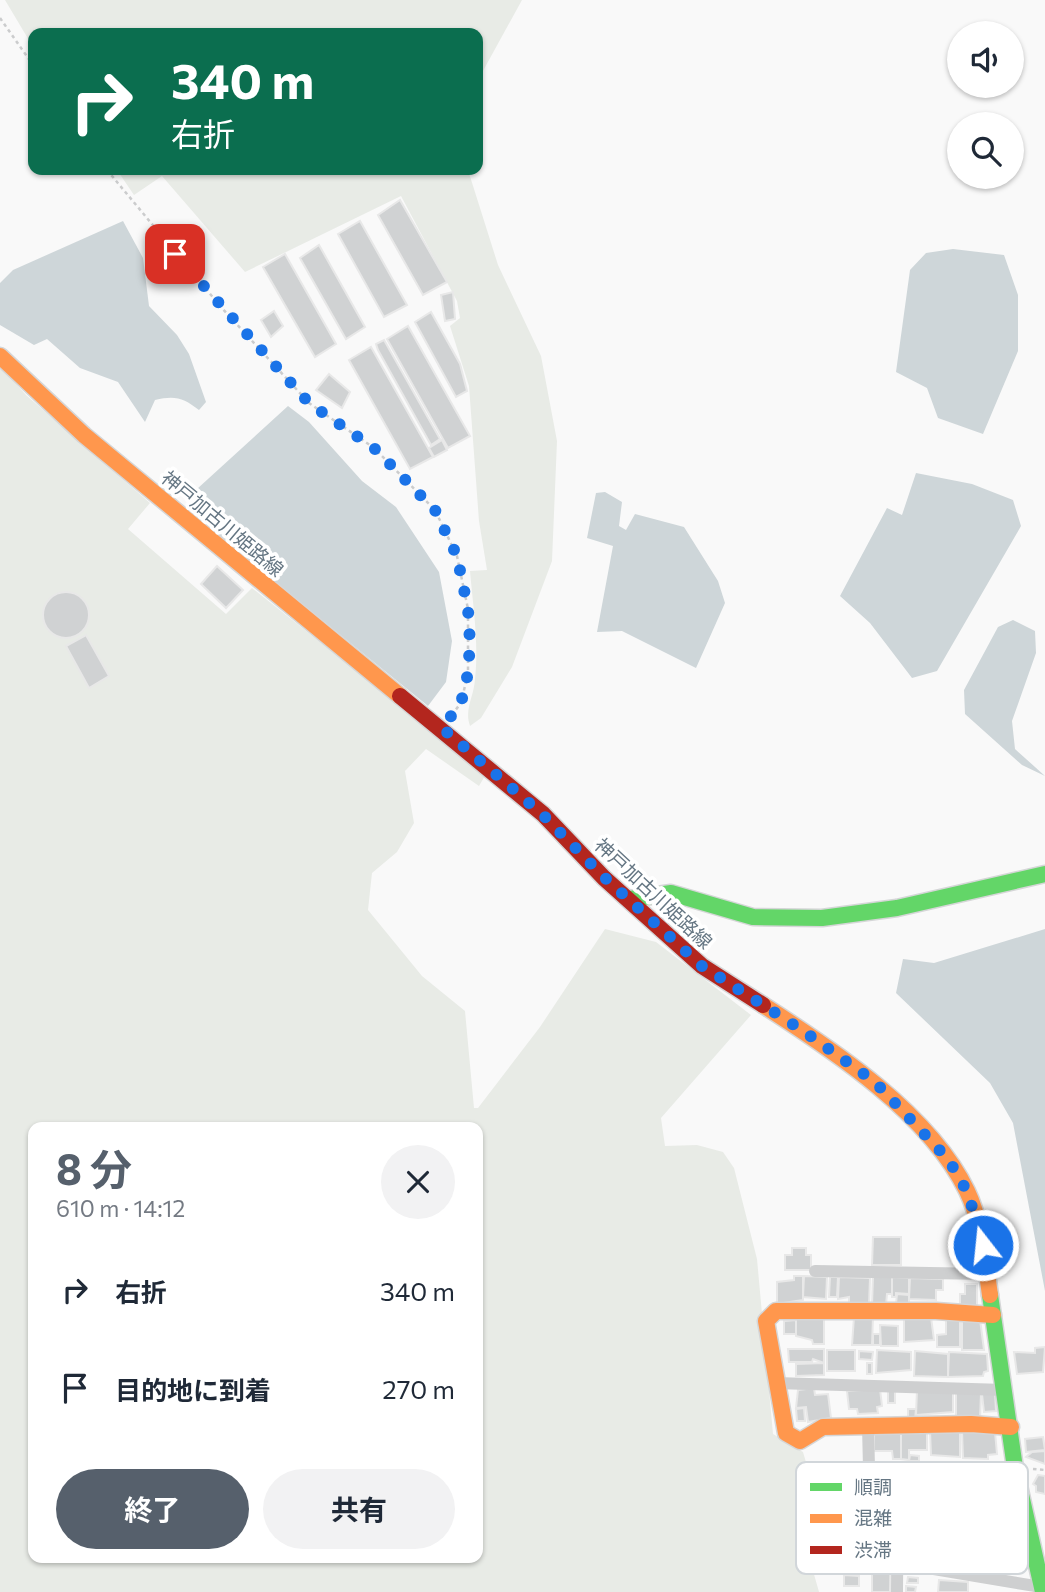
<!DOCTYPE html>
<html lang="ja">
<meta charset="utf-8">
<style>
body{margin:0;font-family:Commissioner,"Noto Sans JP",sans-serif;background:#f2f2f3;color:#1f2937;height:100vh;display:flex;flex-direction:column;font-size:26px;white-space:nowrap}
*{box-sizing:border-box;margin:0}
p{font-size:23px;color:#747a83}
.icon{flex:none;width:38px;height:38px;fill:none;stroke:currentColor;stroke-width:2;stroke-linecap:round;stroke-linejoin:round}
.map{position:relative;flex:1;overflow:hidden}
.side{position:absolute;left:28px;top:1122px;width:455px;height:441px;display:flex;flex-direction:column;background:#fff;border-radius:14px;box-shadow:0 2px 5px #0004}
.side>*{flex:none}
.banner{position:absolute;left:28px;top:28px;width:455px;height:147px;border-radius:14px;box-shadow:0 2px 5px #0004;background:#0b6e4f;color:#fff;overflow:hidden}
.tools{position:absolute;left:947px;top:21px;display:grid;gap:14px}
.tools a{display:grid;place-items:center;width:77px;height:77px;border-radius:50%;background:#fff;box-shadow:0 2px 5px #0004;font-size:35px}
.pin{position:absolute;display:grid;place-items:center;width:60px;height:60px;color:#fff;margin:-30px;border-radius:14px;box-shadow:0 4px 10px #0006}
.me{position:absolute;width:77px;margin:-38px;rotate:344deg;stroke-linejoin:round;filter:drop-shadow(0 0 5px #0008)}
.turn{display:flex;align-items:center;gap:24px;height:147px;padding:0 28px;font-size:32px}
.turn .icon{width:91px;height:91px;stroke-width:2.5}
.turn b{display:block;font-size:49px;line-height:60px}
.round{display:grid;place-items:center;flex:none;width:74px;height:74px;border-radius:37px;background:#f2f2f3}
.overview{display:flex;align-items:center;justify-content:space-between;height:119px;padding:0 28px}
h1{font-size:42px;font-weight:700;line-height:52px;color:#56606c}
.action{display:flex;gap:14px;margin-top:auto;padding:14px 28px}
.action a{flex:1;height:80px;border-radius:42px;background:#56606c;color:#fff;font-size:28px;font-weight:700;line-height:80px;text-align:center}
.action a+a{background:#f2f2f3;color:#1f2937}
ul{padding:0;list-style:none}
li{display:flex;align-items:center;gap:21px;height:98px;padding:0 28px}
li div{flex:1}
li b{display:block;font-size:26px}
li em{font-style:normal}
.map>svg:first-child{display:block}
</style>
<div class="map">
<svg width="1045" height="1592" viewBox="0 0 1045 1592">
<rect width="100%" height="100%" fill="#f9f9f9"/>
<g fill="#e8ebe6" fill-rule="evenodd">
<path d="M5,0h517l-44,80v-47h-445v14z"/>
<path d="M117,170h351l30,95 43,91 16,85 -5,120 -40,106 -31,51 -11,8c-6,-17 4,-29 5,-47 4,-36 -2,-73 -5,-108l17,-1 -8,-49 -10,-135 -19,-60 10,-8 -3,-17 -56,-105 -156,76 -83,-96 -28,19z"/>
<path d="M0,366l26,29 124,108 -22,26 98,85 26,-26 234,186 -7,12 -53,-37 -21,22 9,52 -17,29 -25,21 -4,37 54,66 43,35 9,97h4l62,-81 65,-98 51,13 95,73 -90,103 4,28 32,-1 26,7 11,16 23,91 16,175 30,18 20,68 14,24 -2,9 -6,4 -22,-7 12,42h-819zM33,1127h445v431h-445z"/>
</g>
<g fill="#ced6d9">
<path d="M123,221l20,37 6,48 28,29 12,19 17,48 -7,8c-15,-12 -24,-15 -44,-10l-10,22 -27,-40 -38,-14 -33,-29 -13,6 -34,-20v-42l13,-13z"/>
<path d="M953,249l51,6 14,40v56l-35,83 -45,-16 -11,-30 -31,-16 14,-102 16,-17z"/>
<path d="M288,406l21,16 53,59 34,26 43,65 13,69 -6,41 -18,24 -239,-194 -2,-11 10,-12z"/>
<path d="M916,473l56,11 41,16 8,26 -84,145 -25,7 -42,-55 -30,-27 47,-88 15,7z"/>
<path d="M605,492l17,10 -3,24 7,4 9,-16 49,13 34,54 7,22 -29,65 -74,-37 -25,1 16,-86 -26,-8 9,-45z"/>
<path d="M1013,620l22,11 1,22 -24,68 3,28 30,27 -23,-11 -57,-51 -1,-24 34,-63z"/>
<path d="M1045,929v362l-32,-168 -23,-40 -94,-90 7,-34 31,4z"/>
</g>
<g fill="#d0d2d3" stroke="#e8e8e8" stroke-width="2">
<path d="M400,200l47,82 -24,13 -45,-80z"/>
<path d="M360,221l47,84 -23,12 -46,-83z"/>
<path d="M319,245l46,82 -19,12 -46,-81z"/>
<path d="M285,254l51,90 -21,13 -52,-90z"/>
<path d="M453,292l2,27 -10,2 -4,-26z"/>
<path d="M274,311l9,15 -12,11 -10,-17z"/>
<path d="M431,312l29,52 7,27 -11,6 -41,-75z"/>
<path d="M408,326l62,110 -22,12 -61,-109z"/>
<path d="M384,340l56,99 -9,6 -53,-95 -2,-6z"/>
<path d="M371,347l62,110 -23,12 -61,-109z"/>
<path d="M329,374l21,18 -8,16 -26,-18z"/>
<path d="M442,440l5,10 -13,7 -5,-9z"/>
<path d="M217,566l26,24 -17,18 -25,-24z"/>
<circle cx="66" cy="615" r="23"/>
<path d="M86,635l23,41 -20,12 -23,-42z"/>
<path d="M873,1237h28v28h-29z"/>
<path d="M792,1248h14v7h5v15h-26v-15h7z"/>
<path d="M794,1276h9v24l-26,4v-22l17,-2z"/>
<path d="M804,1276l23,1 -1,22 -23,-2z"/>
<path d="M830,1277h8l-1,20h-8z"/>
<path d="M839,1277l31,1 -1,27h-20v-8l-11,2z"/>
<path d="M873,1277h19v17h-5l-1,11h-14z"/>
<path d="M892,1277l17,1v16l-13,-1v4h-4z"/>
<path d="M910,1278l33,1v11h-7v10l-27,-1z"/>
<path d="M965,1284h12v22h-17v-12h5z"/>
<path d="M897,1294l12,1v10l-13,-1z"/>
<path d="M796,1316h28v28h-11l-1,-4 -16,-4z"/>
<path d="M854,1317h19l-1,28h-20z"/>
<path d="M904,1317h27l3,23 -30,2z"/>
<path d="M946,1318h14v29h-23v-12l9,-1z"/>
<path d="M962,1318l18,1 4,31h-22z"/>
<path d="M796,1320v14h-12v-13z"/>
<path d="M880,1325l18,1v20h-17z"/>
<rect x="873" y="1334" width="7" height="11"/>
<path d="M1045,1347l-2,25 -26,2 -3,-22 21,1v-5z"/>
<path d="M788,1349h36v14l-11,-4 -1,3h-23z"/>
<rect x="827" y="1350" width="28" height="21"/>
<path d="M877,1350l34,2v18l-35,3z"/>
<path d="M859,1351l14,1 -1,8 -13,-1z"/>
<path d="M915,1351l33,3v23l-34,-1z"/>
<path d="M949,1352l38,2 1,17 -4,1 -1,4 -35,1z"/>
<path d="M824,1363v12l-28,1v-12z"/>
<rect x="867" y="1363" width="5" height="11"/>
<path d="M814,1388l1,7 13,-1 3,24 -23,4 -2,-15 -10,1 2,-18z"/>
<path d="M880,1389l2,17 -5,1 1,6 -20,1 -1,-5h-8l-2,-18z"/>
<rect x="888" y="1390" width="7" height="13"/>
<path d="M917,1390l36,2v20l-37,3z"/>
<path d="M956,1392l25,1 -1,26 -24,-3z"/>
<path d="M995,1393l1,18 -12,1 -2,-18z"/>
<path d="M804,1408l1,13h-8l-1,-12z"/>
<path d="M908,1409h8l-1,10 -7,-1z"/>
<path d="M874,1430h27v29h-8l-1,-8h-18z"/>
<path d="M960,1430v27l-29,-2 -1,-24z"/>
<path d="M901,1431h26v19h-18v10l-8,-1z"/>
<path d="M962,1431l33,1 2,22 -9,1v4l-25,-1z"/>
<path d="M1043,1437l2,13 -19,2 -1,-13z"/>
<path d="M1045,1451v13l-19,-7 6,-5z"/>
<path d="M910,1455l9,1v5h-10z"/>
<path d="M1038,1475l7,1v18l-9,-2v-6l-3,-2z"/>
<path d="M870,1543h21l-1,49h-18v-18h7v-15h-9z"/>
<path d="M844,1575l15,1v10h-15z"/>
<path d="M908,1577l10,1v5h-11z"/>
<path d="M939,1580l29,2v10h-30z"/>
<path d="M906,1586l10,1 -1,5h-9z"/>
</g>
<g fill="none" stroke-linecap="round" stroke-linejoin="round">
<defs>
<g id="fast">
<path d="M630,899l41,-6 82,24 69,1 75,-10 148,-34"/>
<path d="M990,1295l25,173 28,124"/>
</g>
<g id="slow">
<path d="M0,356l84,79 316,261"/>
<path d="M763,1005c70,45 167,109 204,186 15,31 18,70 23,104"/>
<path d="M993,1315l-57,-4h-160l-10,10 20,112 14,8 23,-14 148,-3 40,3"/>
</g>
<path id="jam" d="M400,696l143,118 61,64 98,88 61,39"/>
</defs>
<use href="#fast" stroke="#d5d6d7" stroke-width="19"/>
<use href="#slow" stroke="#d5d6d7" stroke-width="19"/>
<use href="#jam" stroke="#d5d6d7" stroke-width="19"/>
<g stroke="#cbcccd" stroke-width="2.5" stroke-dasharray="3.5 3.5" stroke-linecap="butt">
<path d="M0,18l33,47"/>
<path d="M107,170l114,137 88,96 65,45 61,62 22,46 11,53v64l-7,30 -11,14"/>
<path d="M1033,1469l12,1"/>
</g>
<g stroke="#cecfd0" stroke-width="12">
<path d="M815,1271l172,3"/>
<path d="M776,1383l228,7"/>
<path d="M868,1426l1,42 29,1"/>
<path d="M898,1563l143,24"/>
<path d="M897,1592l1,-123 117,-1"/>
</g>
<use href="#fast" stroke="#63d668" stroke-width="16"/>
<use href="#slow" stroke="#ff974d" stroke-width="16"/>
<use href="#jam" stroke="#b3261e" stroke-width="16"/>
</g>
<g fill="none" stroke-linecap="round" stroke-linejoin="round">
<path stroke="#1a73e8" stroke-width="12" stroke-dasharray="0 21.6" d="M175,254l134,149 65,45 61,62 22,46 11,53 2,34 -2,30 -7,30 -19,25 100,86 62,63 98,89 100,64 73,52 73,77 20,34 15,52"/>
</g>
<g text-anchor="middle" dominant-baseline="central" stroke-width="7" stroke-linejoin="round" paint-order="stroke">
<g font-size="19" fill="#657683" stroke="#fff">
<text transform="translate(223 523) rotate(40)">神戸加古川姫路線</text>
<text transform="translate(654 893) rotate(43)">神戸加古川姫路線</text>
</g>
</g>
<rect x="796" y="1462" width="232" height="112" rx="10" fill="#fff" stroke="#d1d6da" stroke-width="2"/>
<rect x="810" y="1483" width="32" height="8" fill="#63d668"/>
<rect x="810" y="1514" width="32" height="9" fill="#ff974d"/>
<rect x="810" y="1546" width="32" height="8" fill="#b3261e"/>
<g font-size="19" fill="#657683">
<text x="854" y="1494">順調</text>
<text x="854" y="1525">混雑</text>
<text x="854" y="1557">渋滞</text>
</g>
</svg>
<div class="tools">
<a><svg class="icon" aria-label="sound" viewBox="0 0 24 24"><path d="M4 9h4l5-4v14l-5-4H4zM17 9q2 3 0 6"/></svg></a>
<a><svg class="icon" aria-label="search" viewBox="0 0 24 24"><circle cx="10" cy="10" r="6"/><path d="M15 15l6 6"/></svg></a>
</div>
<div class="pin" style="left:175px;top:254px;background:#d93025"><svg class="icon" aria-label="arrive" viewBox="0 0 24 24"><path d="M6 21V4h12l-3 4 3 4H6"/></svg></div>
<svg class="me" style="left:983px;top:1245px" viewBox="-20 -20 40 40"><circle r="17" fill="#1a73e8" stroke="#fff" stroke-width="3"/><path d="M0-11L8 9 0 5-8 9z" fill="#fff"/></svg>
<div class="banner">
<div class="turn"><svg class="icon" aria-label="right" viewBox="0 0 24 24"><path d="M7 20v-9h11M14 6l5 5-5 5"/></svg><div><b>340 m</b>右折</div></div>
</div>
<section class="side">
<div class="overview"><div><h1>8 分</h1><p>610 m · 14:12</p></div><a class="round"><svg class="icon" aria-label="close" viewBox="0 0 24 24"><path d="M6 6l12 12M18 6L6 18"/></svg></a></div>
<ul>
<li><svg class="icon" aria-label="right" viewBox="0 0 24 24"><path d="M7 20v-9h11M14 6l5 5-5 5"/></svg><div><b>右折</b></div><em>340 m</em></li>
<li><svg class="icon" aria-label="arrive" viewBox="0 0 24 24"><path d="M6 21V4h12l-3 4 3 4H6"/></svg><div><b>目的地に到着</b></div><em>270 m</em></li>
</ul>
<div class="action"><a>終了</a><a>共有</a></div>
</section>
</div>
